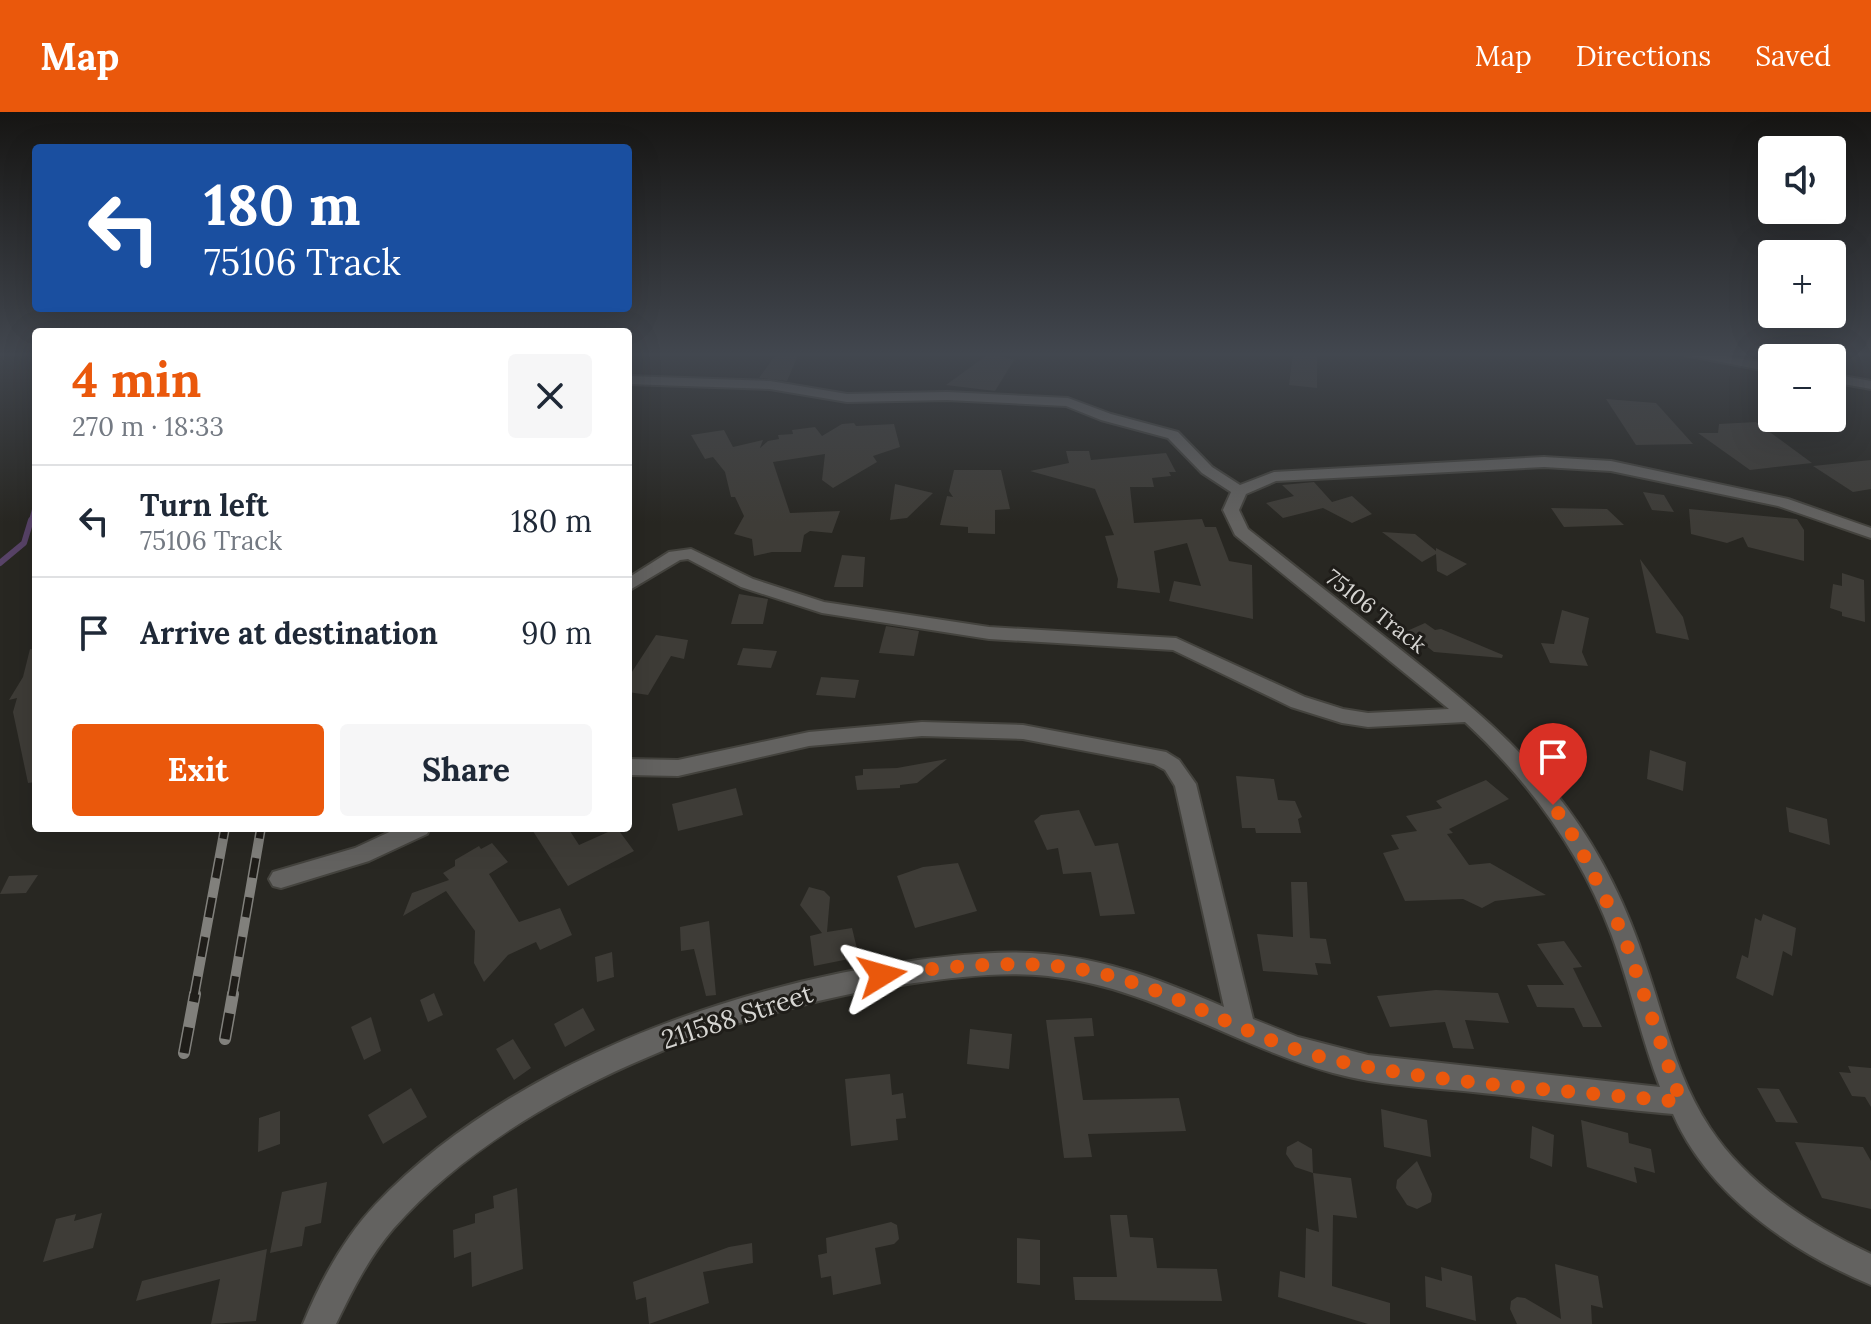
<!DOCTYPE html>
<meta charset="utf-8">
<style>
body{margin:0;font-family:Lora,serif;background:#f6f6f7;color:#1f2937;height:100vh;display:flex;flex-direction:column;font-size:30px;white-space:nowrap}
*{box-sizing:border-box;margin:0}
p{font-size:26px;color:#747a83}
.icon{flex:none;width:44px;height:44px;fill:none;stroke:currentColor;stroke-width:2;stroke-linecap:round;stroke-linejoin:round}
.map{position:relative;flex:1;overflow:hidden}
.side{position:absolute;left:32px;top:216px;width:600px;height:504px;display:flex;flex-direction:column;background:#fff;border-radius:8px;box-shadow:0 8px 32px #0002}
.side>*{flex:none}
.guide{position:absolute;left:32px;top:32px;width:600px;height:168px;border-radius:8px;box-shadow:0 8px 32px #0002;background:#1a4fa0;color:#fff;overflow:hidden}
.fabs{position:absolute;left:1758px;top:24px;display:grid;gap:16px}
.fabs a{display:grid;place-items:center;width:88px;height:88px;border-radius:8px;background:#fff;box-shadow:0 8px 32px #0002;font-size:40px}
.pin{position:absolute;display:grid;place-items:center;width:68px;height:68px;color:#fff;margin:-82px -34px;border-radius:50% 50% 50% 0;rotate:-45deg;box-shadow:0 0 8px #0007}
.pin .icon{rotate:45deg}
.me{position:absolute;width:88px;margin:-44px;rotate:82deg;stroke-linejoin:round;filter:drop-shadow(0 0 6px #0008)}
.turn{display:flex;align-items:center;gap:28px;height:168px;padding:0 40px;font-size:36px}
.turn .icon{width:104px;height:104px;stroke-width:2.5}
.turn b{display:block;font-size:56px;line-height:68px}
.round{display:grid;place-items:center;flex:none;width:84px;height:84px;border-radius:8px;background:#f6f6f7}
.overview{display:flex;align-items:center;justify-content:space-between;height:136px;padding:0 40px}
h1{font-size:48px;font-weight:800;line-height:60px;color:#ea580c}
.cta{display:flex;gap:16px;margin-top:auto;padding:16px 40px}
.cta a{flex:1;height:92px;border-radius:8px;background:#ea580c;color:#fff;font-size:32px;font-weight:800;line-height:92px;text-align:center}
.cta a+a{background:#f6f6f7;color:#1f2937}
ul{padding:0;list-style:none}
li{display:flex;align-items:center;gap:24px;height:112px;padding:0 40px;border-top:2px solid #e0e1e3}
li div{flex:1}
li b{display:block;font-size:30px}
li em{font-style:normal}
header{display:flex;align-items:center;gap:48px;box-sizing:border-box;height:112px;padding:0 40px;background:#ea580c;color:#fff}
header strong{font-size:38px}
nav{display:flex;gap:44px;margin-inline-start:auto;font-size:28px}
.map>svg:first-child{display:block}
</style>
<header>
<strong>Map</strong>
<nav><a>Map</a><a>Directions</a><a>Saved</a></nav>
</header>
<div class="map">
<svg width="1871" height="1212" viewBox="0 0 1871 1212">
<rect width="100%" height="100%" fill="#282722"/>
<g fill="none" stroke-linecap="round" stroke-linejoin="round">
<path stroke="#584368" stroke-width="5" d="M31,410l5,-18"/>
<path stroke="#584368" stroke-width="6" d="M0,451l24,-20 7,-23"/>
</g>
<g fill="#3e3c37">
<path d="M777,241h22l-12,28 -28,-3z"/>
<path d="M990,241l24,7 -19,31 -49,-6z"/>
<path d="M1293,241h24v35l-28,-3z"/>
<path d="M1606,287l50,4 37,41 -57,1z"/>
<path d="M1756,310l56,41 -62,7 -52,-37h20l1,-9z"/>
<path d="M854,311l2,3 38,-2 6,23 -27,9 4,6 -44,26 -11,-8 3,-26 -52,8 17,51 50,-2 -8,22 -22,-2 -6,4 -3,17h-29l-18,4 -2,-17 -18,-5 10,-18 -9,-19h-4l-6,-25 -12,-15 -8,2 -14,-24 33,-5 9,17 30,-7 -3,8 8,-7 11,-2 -1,-4 15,-1 -1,-4 23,-3 7,9 20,-12z"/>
<path d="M1066,339h23l2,9 75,-7 10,19h-7l2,4 -19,2 2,9h-24l4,36 68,-4 3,8h11l13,34 23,4 1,54 -84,-18 5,-20 27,5 -14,-43 -33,8 6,42 -43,-5 1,-9 -13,-43 9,-1 -19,-46 -65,-18 39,-8z"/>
<path d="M1871,348v29l-18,3 -40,-26z"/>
<path d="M954,358h47l9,39 -15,1v24l-27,-1v-6l-28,-2 7,-29 6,1 -4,-6z"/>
<path d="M1314,370l18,20 20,-6 20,18 -20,9 -29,-15 -40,10 -17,-15 28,-7 -12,-11z"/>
<path d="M895,372l38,9 -26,25 -17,2z"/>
<path d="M1643,380l21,3 10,17 -22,-2z"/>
<path d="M1551,396l56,1 17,16 -60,2z"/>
<path d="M1689,397l108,10 7,11v31l-56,-14 -5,-10 -16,6 -36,-9z"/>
<path d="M1382,420l33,2 21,17v-3l31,16 -20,12 -10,-5 -1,-17 -14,8z"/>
<path d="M842,443l23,2 -2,30h-29z"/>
<path d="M1640,447l43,58 6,23 -33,-7z"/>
<path d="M1842,461l22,7 1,42 -23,-6v-4l-12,-4 3,-24 9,2z"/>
<path d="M739,482l29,5 -5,25h-32z"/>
<path d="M1562,498l27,8 -7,34 6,14 -38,-3 -9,-20 13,1z"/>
<path d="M1425,511l10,7 6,-1 62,26 -1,3 -68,-6 -27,-21z"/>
<path d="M886,514l33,5 -5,25 -35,-3z"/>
<path d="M656,523l32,5 -4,19 -13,-3 -23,39 -20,-3v-14z"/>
<path d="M743,536l34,3 -6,17 -34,-3z"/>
<path d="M30,537l6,1v132l-8,1 -15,-71 4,-14 -8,2 14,-23z"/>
<path d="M821,565l38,3 -4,18 -39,-3z"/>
<path d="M1650,638l36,12 -3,29 -36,-12z"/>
<path d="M947,647l-30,24 -17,2v3l-43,2 -2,-14 8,-1v-6l34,-1z"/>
<path d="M1236,664l38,3 4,21 17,1 7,16 -4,2 3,14h-45l-1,-5h-13z"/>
<path d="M1486,668l23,19 -60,30 4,4 -6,1 22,31 21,-2 56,32 -51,6 -13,7 -19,-9 -58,2 -22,-48 16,-4 -8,-14 26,-4 -11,-15 36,-8 -6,-7z"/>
<path d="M736,676l7,27 -65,16 -6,-27z"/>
<path d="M1786,695l41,12 3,26 -41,-13z"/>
<path d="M1079,698l16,36 23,-3 17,71 -35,2 -9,-44 -28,2 -5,-26 -11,2 -13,-29 7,-6z"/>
<path d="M531,716h37l11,17 38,-17 17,23 -66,35z"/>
<path d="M492,731l16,19 -19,12 30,48 41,-14 12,27 -32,15 -4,-8 -28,13 -24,27 -10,-19 1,-32 -29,-40 -43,25 9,-23 37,-13 -6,-7 12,-7v-6l24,-14 2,3z"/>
<path d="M958,751l19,48 -62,17 -18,-52 26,-9z"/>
<path d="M38,763l-12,18 -26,1 9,-18z"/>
<path d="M1291,770h16l3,56 16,1 5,25 -16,-1 3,12 -55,-4 -6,-37 36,3z"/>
<path d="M809,775l15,4 6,6 -3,35 25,-4 7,29 -45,9 -4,-30 12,-3 -22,-28z"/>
<path d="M1763,802l33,14 -4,28 -9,-5 -10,45 -37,-18 6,-23 6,3 7,-40 6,3z"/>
<path d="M709,809l7,74 -10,1 -12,-47 -13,2 -1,-24z"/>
<path d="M1564,829l18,26 -9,1 29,59h-19l-9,-19 -37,-1 -10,-22h37l-27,-41z"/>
<path d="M612,840l2,25 -17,5 -2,-25z"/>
<path d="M1436,878l62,3 11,30 -44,-3 9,29 -21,-1 -8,-26 -55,5 -13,-31z"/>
<path d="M434,881l9,22 -15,7 -8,-22z"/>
<path d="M583,896l12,22 -30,17 -11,-23z"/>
<path d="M371,905l10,34 -17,9 -13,-33z"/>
<path d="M1092,906l2,18 -20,1 9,63 96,-2 7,33 -98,3 4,23 -28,1 -18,-138z"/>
<path d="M970,917l42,5 -3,35 -42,-5z"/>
<path d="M513,927l18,29 -17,12 -18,-31z"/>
<path d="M1848,954l23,2v39l-6,-10 -13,-1 -13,-24 12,1z"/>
<path d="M890,962l2,21 11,-2 3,25 -10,1 2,21 -47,6 -6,-67z"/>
<path d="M411,976l16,29 -44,27 -15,-29z"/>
<path d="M1757,976l22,1 19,34 -22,-1z"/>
<path d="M1381,997l46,11 4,37 -47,-10z"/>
<path d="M280,999v33l-22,8 1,-34z"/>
<path d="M1581,1008l47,13 1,10 22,6 4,24 -21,-6 3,16 -50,-16z"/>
<path d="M1532,1014l22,9 -2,32 -22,-9z"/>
<path d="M1298,1029l14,8 1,24 38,5 6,40 -24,-3 -1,71 58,17v21h-22l-90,-27 2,-26 25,7 1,-50 13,4 -6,-59 -18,-6 -9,-13 1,-7z"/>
<path d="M1795,1030l68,5 8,14v48l-49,-11z"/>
<path d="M1417,1049l15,33 -1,8 -14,7 -10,-4 -11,-17 1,-8z"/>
<path d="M327,1070l-6,41 -16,4 -3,19 -32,7 12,-61z"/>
<path d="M517,1076l6,81 -51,18 -1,-35 -17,6 -1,-28 22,-7v-9l19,-6 -1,-12z"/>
<path d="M102,1101l-9,35 -50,14 13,-43 20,-5 -2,7z"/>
<path d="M1110,1103h17l3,22 23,1 4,30 60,1 5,32 -147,-1 -2,-23h44z"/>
<path d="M891,1110l6,3 2,14 -5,5 -19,4 6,36 -48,11 -2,-19 -10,2 -3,-23 9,-2 -1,-15z"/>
<path d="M1017,1126l23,2v45l-23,-2z"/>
<path d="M752,1131l1,20 -50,9 6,31 -60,21 -3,-27 -10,3 -3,-18 96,-35z"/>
<path d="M267,1137l-11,72 -45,3 9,-45 -84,22 6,-20z"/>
<path d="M1555,1152l43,12 5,32 -12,-3 1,19h-75l-7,-15 1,-8 6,-4 8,1 36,21z"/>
<path d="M1441,1155l31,9 4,45 -50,-14 -1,-31 17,5z"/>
</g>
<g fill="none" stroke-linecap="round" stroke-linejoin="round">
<defs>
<g id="minor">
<path d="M1675,241h31l66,11v8z"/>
<path d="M1832,262l39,7v8l-39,-7z"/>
<path d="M628,264l142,5 77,13 100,-2 121,6 43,16 67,18 34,35 28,18 34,-13 270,-15 67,4 177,38 83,29v10l-93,-32 -167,-35 -67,-4 -268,14 -30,13 -7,16 9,19c49,39 99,78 148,117 63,50 123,97 171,162 35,47 61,101 79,157 19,55 31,114 64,163 37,56 101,98 161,126v31c-79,-33 -163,-90 -198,-171 -67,-6 -133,-15 -200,-22 -46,-5 -94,-6 -140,-19 -98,-27 -182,-86 -285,-97 -44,-5 -91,1 -134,7 -176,24 -401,109 -521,246 -24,28 -41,62 -57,95h-33c17,-42 41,-86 72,-119 133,-140 355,-220 543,-245 41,-5 85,-10 127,-6 63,5 121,28 179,53l-49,-221 -10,-16 -11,-6 -131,-25 -101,-3 -113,10 -131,30 -50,-1v-16l50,1 131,-28 113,-10 101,3 143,27 13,8 17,24 57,235 45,18 70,18 292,32c-19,-49 -30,-102 -48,-151 -31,-83 -82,-154 -147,-214l-97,5 -26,-4 -51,-16 -118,-57 -184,-11 -167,-26 -81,-26 -53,-28 -8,1 -52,31v-13l41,-26 22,-3 62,30 71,23 165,25 187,11 129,59 38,12 25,4 81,-4 -214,-174 -12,-25 8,-18 -29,-19 -34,-35 -67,-18 -35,-14 -119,-6 -100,2 -77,-13 -142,-5z"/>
<path d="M398,716h32l-3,6 -58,27 -88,27 -8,-2 -4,-7 4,-7 82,-24z"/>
</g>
</defs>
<use href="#minor" stroke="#44433e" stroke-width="4"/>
<use href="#minor" fill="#636260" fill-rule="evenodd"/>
<defs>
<g id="rail-far1">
<path d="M194,884l31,-168"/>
<path d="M232,884l29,-168"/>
</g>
<g id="rail">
<path d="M225,927l8,-45"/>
<path d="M184,941l11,-59"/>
</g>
</defs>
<use href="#rail-far1" stroke="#81807c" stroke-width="10"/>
<use href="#rail" stroke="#81807c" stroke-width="12"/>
<use href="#rail-far1" stroke="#1f1d19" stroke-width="7" stroke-dasharray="20" stroke-linecap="butt"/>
<use href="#rail" stroke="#1f1d19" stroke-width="9" stroke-dasharray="26" stroke-linecap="butt"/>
</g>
<linearGradient id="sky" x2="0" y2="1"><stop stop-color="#161513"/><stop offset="0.59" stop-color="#42474f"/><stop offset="1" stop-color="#42474f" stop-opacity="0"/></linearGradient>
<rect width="1871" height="411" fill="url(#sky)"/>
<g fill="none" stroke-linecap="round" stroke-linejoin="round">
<path stroke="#ea580c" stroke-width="14" stroke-dasharray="0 25.2" d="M882,863c79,-10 163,-20 240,4 73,22 140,66 216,82 111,24 229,29 343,41l-58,-168 -46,-92 -24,-37"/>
</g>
<g text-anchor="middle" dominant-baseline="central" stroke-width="6" stroke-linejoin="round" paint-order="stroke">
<g font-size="22" fill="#d6d5d2" stroke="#1f1d19">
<text transform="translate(1376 499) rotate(38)">75106 Track</text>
</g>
<g font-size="26" fill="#d6d5d2" stroke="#1f1d19">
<text transform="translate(737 904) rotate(-18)">211588 Street</text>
</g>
</g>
</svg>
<div class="fabs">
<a><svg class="icon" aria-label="sound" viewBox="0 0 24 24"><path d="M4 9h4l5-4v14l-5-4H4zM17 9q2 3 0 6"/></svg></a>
<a>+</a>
<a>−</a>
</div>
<div class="pin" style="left:1553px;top:693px;background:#d93025"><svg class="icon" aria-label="arrive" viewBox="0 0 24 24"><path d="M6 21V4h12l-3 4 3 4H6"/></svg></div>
<svg class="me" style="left:882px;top:863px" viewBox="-20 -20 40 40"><path d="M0-17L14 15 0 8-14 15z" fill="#ea580c" stroke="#fff" stroke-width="4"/></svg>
<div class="guide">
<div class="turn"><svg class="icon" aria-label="left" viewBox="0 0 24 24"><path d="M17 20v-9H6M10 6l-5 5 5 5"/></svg><div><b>180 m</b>75106 Track</div></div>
</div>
<section class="side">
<div class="overview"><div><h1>4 min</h1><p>270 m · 18:33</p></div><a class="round"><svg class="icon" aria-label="close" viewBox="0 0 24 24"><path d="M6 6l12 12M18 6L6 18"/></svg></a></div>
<ul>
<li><svg class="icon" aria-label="left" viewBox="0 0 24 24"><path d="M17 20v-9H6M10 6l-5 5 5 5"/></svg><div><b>Turn left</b><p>75106 Track</p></div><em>180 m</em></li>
<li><svg class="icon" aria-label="arrive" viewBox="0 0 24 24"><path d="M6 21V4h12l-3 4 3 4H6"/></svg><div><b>Arrive at destination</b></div><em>90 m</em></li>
</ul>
<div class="cta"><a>Exit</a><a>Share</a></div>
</section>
</div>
